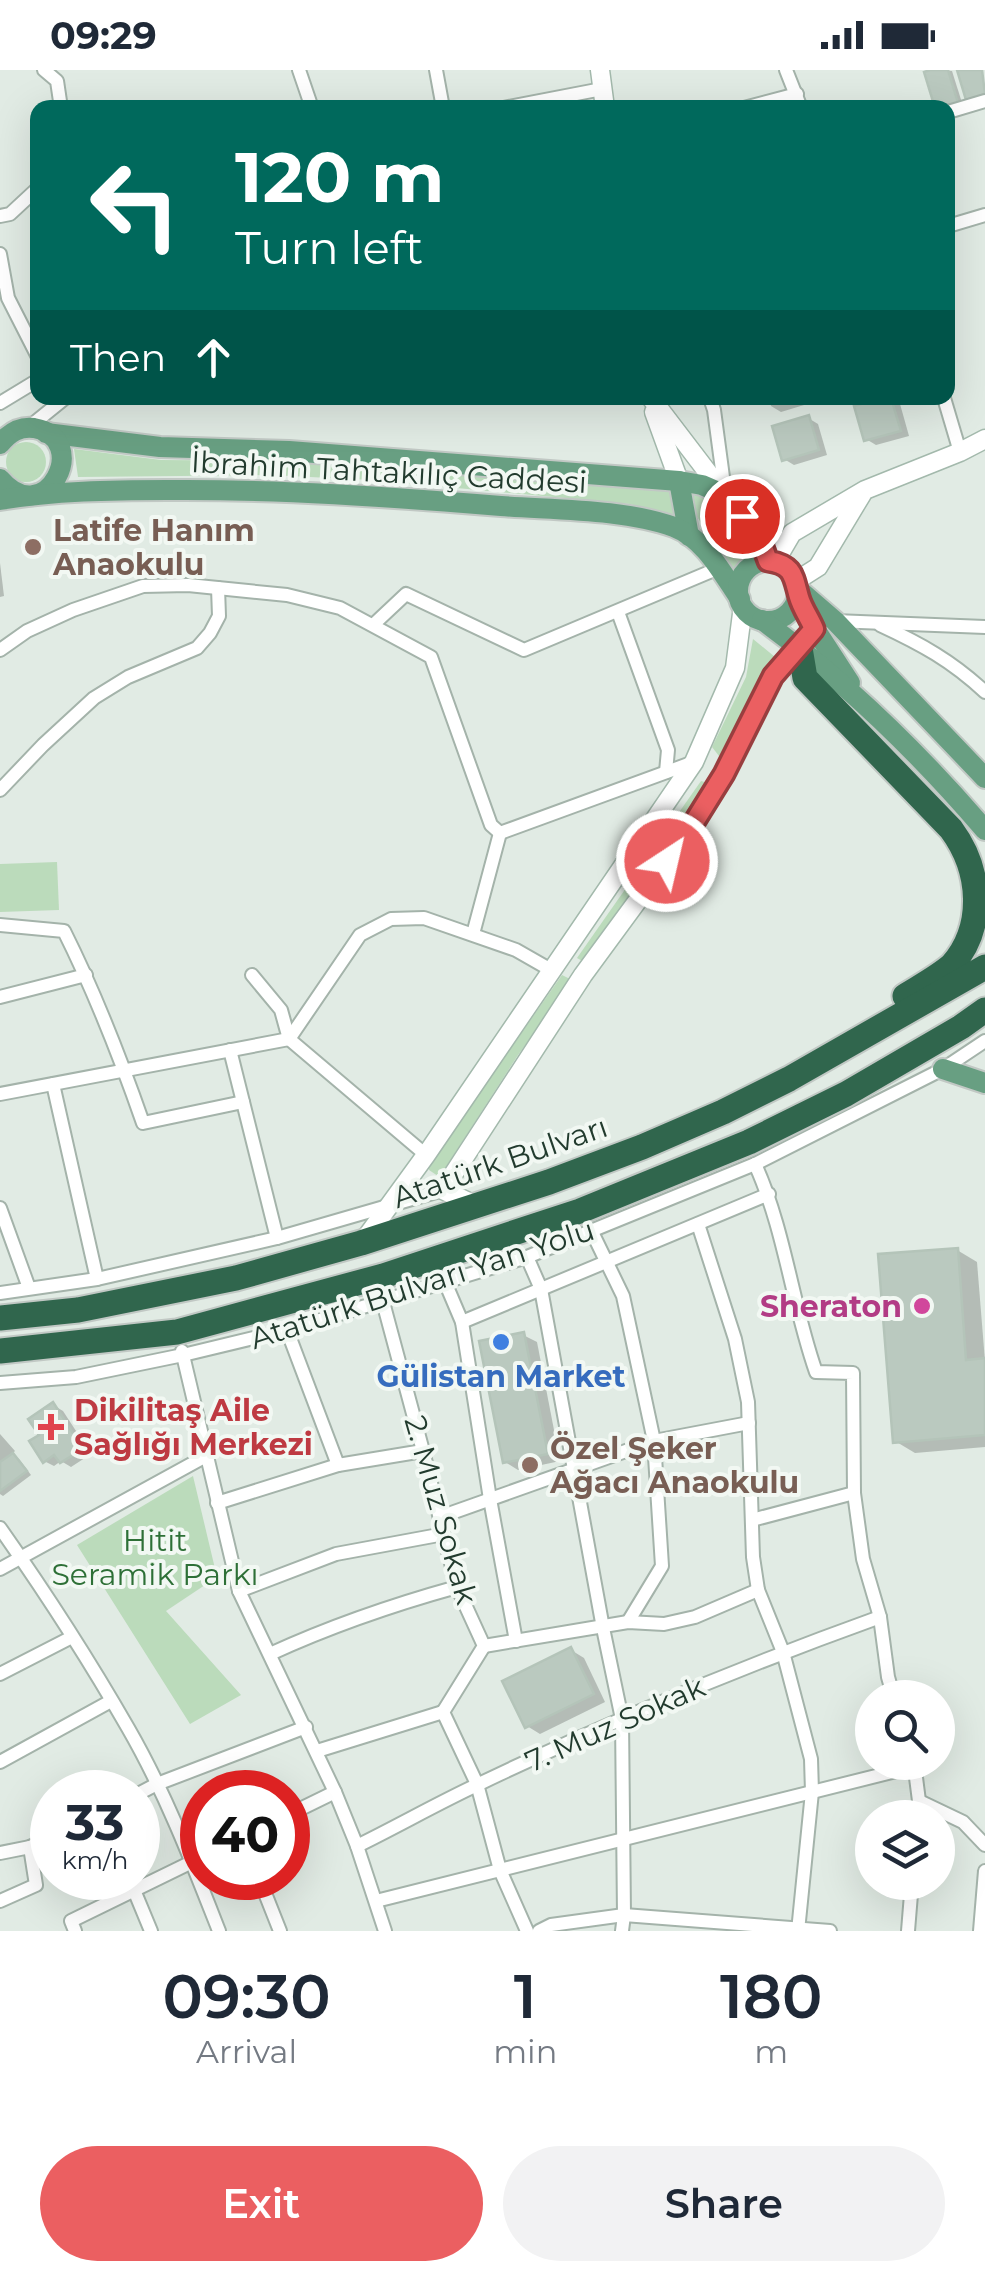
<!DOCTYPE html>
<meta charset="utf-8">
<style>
body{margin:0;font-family:Montserrat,sans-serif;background:#f2f2f3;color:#1f2937;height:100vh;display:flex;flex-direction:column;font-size:38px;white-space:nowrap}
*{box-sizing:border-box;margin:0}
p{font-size:32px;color:#747a83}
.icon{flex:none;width:55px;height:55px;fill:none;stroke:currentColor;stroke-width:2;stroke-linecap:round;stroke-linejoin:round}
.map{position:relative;height:1861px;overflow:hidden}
.drawer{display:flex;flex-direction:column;background:#fff;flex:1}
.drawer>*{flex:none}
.hud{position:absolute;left:30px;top:30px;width:925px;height:305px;border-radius:20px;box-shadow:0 10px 40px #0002;background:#00695c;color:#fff;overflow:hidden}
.controls{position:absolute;left:855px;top:1610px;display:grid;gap:20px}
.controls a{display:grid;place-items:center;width:100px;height:100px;border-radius:50%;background:#fff;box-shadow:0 10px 40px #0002;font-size:50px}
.speed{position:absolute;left:30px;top:1700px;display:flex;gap:20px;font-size:50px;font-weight:700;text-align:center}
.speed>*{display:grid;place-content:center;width:130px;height:130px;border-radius:50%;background:#fff;box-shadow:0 10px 40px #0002;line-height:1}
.speed small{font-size:25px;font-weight:400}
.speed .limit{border:15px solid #d22;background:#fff;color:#111}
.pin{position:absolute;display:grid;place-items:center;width:85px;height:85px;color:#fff;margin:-42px;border:5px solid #fff;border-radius:50%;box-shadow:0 2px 10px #0007}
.me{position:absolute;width:110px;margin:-55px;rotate:35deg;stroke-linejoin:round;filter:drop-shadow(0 0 8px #0008)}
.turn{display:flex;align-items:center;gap:35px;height:210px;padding:0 40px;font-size:45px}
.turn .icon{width:130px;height:130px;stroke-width:2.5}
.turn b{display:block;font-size:70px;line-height:85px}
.then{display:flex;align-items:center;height:95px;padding:0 40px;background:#0003;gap:20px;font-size:38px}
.eta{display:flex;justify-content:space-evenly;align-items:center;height:170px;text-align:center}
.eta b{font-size:60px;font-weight:600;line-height:70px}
.action{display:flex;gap:20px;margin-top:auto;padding:20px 40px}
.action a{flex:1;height:115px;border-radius:60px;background:#eb5f61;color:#fff;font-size:40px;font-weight:600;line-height:115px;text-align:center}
.action a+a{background:#f2f2f3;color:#1f2937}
.status{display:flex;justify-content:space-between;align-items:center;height:70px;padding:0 50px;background:#fff;direction:ltr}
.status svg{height:28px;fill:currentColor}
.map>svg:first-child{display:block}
</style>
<div class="status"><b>09:29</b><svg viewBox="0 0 49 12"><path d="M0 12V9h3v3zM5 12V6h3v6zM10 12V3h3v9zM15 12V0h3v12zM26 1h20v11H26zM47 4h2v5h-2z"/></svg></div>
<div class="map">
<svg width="985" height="1861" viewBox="0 0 985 1861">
<rect width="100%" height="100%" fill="#e1ebe4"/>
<g fill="#bbdbbb">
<circle cx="26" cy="392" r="20"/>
<path d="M74,379l87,11 122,1 388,30 8,27 -49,-14 -259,-24 -102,-5 -191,2z"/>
<path d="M699,424l44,37 13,18 -22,24 -42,-64v-13z"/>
<path d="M753,569l22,18 -23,35 -28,62 -5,2 -7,-9 34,-70z"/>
<path d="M701,711l7,2 -124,179 -7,-4z"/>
<path d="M57,792l2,48 -59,2v-48z"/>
<path d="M562,905l10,5 -54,75 -74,115 -6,6 -9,-6v-5z"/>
<path d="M193,1406l24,101 -51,34 75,84 -51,29 -113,-179z"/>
</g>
<g fill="#0003">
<path d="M939,0l13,1 11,35 -26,2z"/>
<path d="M769,328h44l1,4 -33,10 -10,-6z"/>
<path d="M890,328l10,6 9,32 -33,9 -10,-6z"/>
<path d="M808,348l10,6 9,31 -33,10 -10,-6z"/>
<path d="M0,493l4,33 -4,1z"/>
<path d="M957,1180l20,12 8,99v86l-70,6 -20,-12z"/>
<path d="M523,1265l14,7 23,119 -42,9 -13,-8z"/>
<path d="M53,1335l10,6 28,43 -20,13 -10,-6 -7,5 -10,-5 -2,-25z"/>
<path d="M0,1364l15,17 -4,4 8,4 12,16 -28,21 -3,-2z"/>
<path d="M571,1580l13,8 21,44 -65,32 -13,-8z"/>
</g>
<g fill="#bac9bf" stroke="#b4c4b9" stroke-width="2.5">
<path d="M930,0h18l10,33 -23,5 -11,-36z"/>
<path d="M957,0h25l3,24 -19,6z"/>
<path d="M883,328h8l10,33 -37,10 -10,-35z"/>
<path d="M809,345l10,35 -37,11 -10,-35z"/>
<path d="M958,1178l8,112 19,-2v77l-92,8 -15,-189z"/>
<path d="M524,1262l24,122 -45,9 -24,-122z"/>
<path d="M53,1332l30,47 -23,14 -6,-8 -11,8 -14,-22 10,-6 -11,-16z"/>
<path d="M13,1383l14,18 -27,20v-29z"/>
<path d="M571,1577l23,47 -69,34 -23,-47z"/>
</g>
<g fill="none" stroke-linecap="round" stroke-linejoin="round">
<defs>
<g id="street">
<path d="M44,0l13,11 4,27"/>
<path d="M299,0l13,38"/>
<path d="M436,0l7,38"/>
<path d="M786,0l15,38"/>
<path d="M503,38l99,-19"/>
<path d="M744,38l53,-14"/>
<path d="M948,42l37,-11"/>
<path d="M0,146l10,-2 28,-26"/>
<path d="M948,156l37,-11"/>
<path d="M0,184l8,44 30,59"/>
<path d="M710,328l4,12 11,82"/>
<path d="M944,328l16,54"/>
<path d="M0,333l38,-23"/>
<path d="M28,358l37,-30"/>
<path d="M618,542l50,138 -2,22"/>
<path d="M835,551l150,6"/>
<path d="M373,555l33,-31 118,56 195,-82"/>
<path d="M880,555c41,19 72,36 105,67"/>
<path d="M0,580l27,-19 46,-21 70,-24 45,-1 99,10 53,13 91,49 60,168 9,8"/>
<path d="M0,720l43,-45 51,-47 34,-21 69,-29 13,-15 9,-17 -1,-28"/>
<path d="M500,763l194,-71"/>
<path d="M0,855l64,6c31,62 56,126 79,192l100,-21"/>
<path d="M473,864l27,-101"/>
<path d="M252,905l29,35 8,29 137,116"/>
<path d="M0,927l86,-22"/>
<path d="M230,980l47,188"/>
<path d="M53,1014l44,195"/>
<path d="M0,1024l289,-55 71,-104 31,-16 33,-1 92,32 35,20"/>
<path d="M755,1094c30,66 37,140 61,208l37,1 1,120 9,66 17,58 8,60 6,21"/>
<path d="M0,1138l29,80"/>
<path d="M698,1154l37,115 13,63 5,155 5,33 25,62 28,107 1,33 -14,139"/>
<path d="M592,1162l31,64 31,145 8,125 -34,56"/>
<path d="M527,1187l14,32 62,339 19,91 2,196 -2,16"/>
<path d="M445,1212l17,40 28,177 26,142"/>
<path d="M0,1223l97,-14 180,-41 166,-48"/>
<path d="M383,1232l40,149 34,136 27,59 -41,66 34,72 23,86 27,61"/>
<path d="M462,1252l307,-128"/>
<path d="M287,1260l51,135"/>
<path d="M182,1281l57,240 96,201 22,54 28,85"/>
<path d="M0,1313l76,-6 107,-22 104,-25 240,-73 228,-93 188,-95 42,-28"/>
<path d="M217,1433l121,-38 85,-14"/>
<path d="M440,1447l214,-76 95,-18"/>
<path d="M752,1450l102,-27"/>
<path d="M0,1458c45,64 89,132 128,200 37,64 64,134 91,203"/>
<path d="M0,1499l206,-113"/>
<path d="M239,1521l97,-37 108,-20"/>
<path d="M484,1576l144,-24 36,2 31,-7 63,-27"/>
<path d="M270,1584c61,-28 122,-49 187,-67"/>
<path d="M0,1604l72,-37"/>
<path d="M317,1681l126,-39"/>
<path d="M0,1692l111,-61"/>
<path d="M914,1692l5,39 -2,17"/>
<path d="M138,1724l19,-10 149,-57"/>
<path d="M919,1731l44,21 22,23"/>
<path d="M288,1745l47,-23"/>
<path d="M357,1776c41,-20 81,-43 122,-62 131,-63 265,-118 401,-167"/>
<path d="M0,1783l30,-6 22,-11"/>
<path d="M259,1808l21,53"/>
<path d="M134,1820l17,41"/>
<path d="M0,1831l36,-16 -6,-38"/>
<path d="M376,1831l540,-135"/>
<path d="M75,1861l-4,-10 131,-64"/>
<path d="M539,1861l12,-6 73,-10 206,16"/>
<path d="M908,1861l4,-49"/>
<path d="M980,1861l5,-60"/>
</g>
<g id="secondary">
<path d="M600,0l5,38"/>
<path d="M651,328l74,97"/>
<path d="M654,342l25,69"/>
<path d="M775,492l17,-29 73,-43 95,-38 25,-13"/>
<path d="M796,511l22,-14 44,-73"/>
<path d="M477,1136l-34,-16 140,-215 105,-143 36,-58 49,-97 32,-36"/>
<path d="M362,1173l64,-88 268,-393 41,-94 8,-62"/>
</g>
<g id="primary">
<path d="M46,363l114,14 129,4 390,30 23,4 23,10 34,41 9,25"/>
<path d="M0,374c9,-11 19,-18 34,-16 59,10 12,105 -34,51"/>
<path d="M679,411l10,55"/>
<path d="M0,430c55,-9 111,-10 167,-10 112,-1 223,7 334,16 53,4 124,3 173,21 31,12 48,46 66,72"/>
<circle cx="768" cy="521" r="30"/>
<path d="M798,519l37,32 150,157"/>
<path d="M798,525l17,34 35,54"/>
<path d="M762,550c82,60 157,133 223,210"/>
<path d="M943,999l42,14"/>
</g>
<g id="highway">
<path d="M800,578l5,30 146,151c31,42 34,98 1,136 -14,12 -31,21 -47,31"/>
<path d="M0,1248l78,-8 158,-32 125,-35 188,-61 93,-35 81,-35 66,-33 196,-112"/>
<path d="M0,1281l177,-19 206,-56 197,-65 169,-69 97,-48 115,-67 24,-17"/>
</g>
</defs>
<use href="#street" stroke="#a4b3aa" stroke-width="16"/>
<use href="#secondary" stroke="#a3b9ac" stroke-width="21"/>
<use href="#primary" stroke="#c1c8c4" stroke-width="24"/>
<use href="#highway" stroke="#c1c8c4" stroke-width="29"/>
<use href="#street" stroke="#fff" stroke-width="12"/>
<use href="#secondary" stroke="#fff" stroke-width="18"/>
<use href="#primary" stroke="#689f82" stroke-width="20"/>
<use href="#highway" stroke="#30664d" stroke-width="25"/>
</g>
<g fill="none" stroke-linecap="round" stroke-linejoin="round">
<defs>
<path id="route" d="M667,791l21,-29 36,-58 49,-98 41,-47c-4,-10 -12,-21 -15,-32 -6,-21 -5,-32 -31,-36l-9,-25 -17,-20"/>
</defs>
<use href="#route" stroke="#993e3f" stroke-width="25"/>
<use href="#route" stroke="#eb5f61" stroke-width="18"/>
</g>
<g fill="#8d6e63" stroke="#f2f8f3" stroke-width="4">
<circle cx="33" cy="477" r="10"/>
<circle cx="530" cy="1395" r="10"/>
</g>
<circle fill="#d1479c" stroke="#f2f8f3" stroke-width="4" cx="922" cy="1236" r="10"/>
<circle fill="#3f7fe0" stroke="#f2f8f3" stroke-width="4" cx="501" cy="1272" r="10"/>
<path fill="#e0444e" stroke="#f2f8f3" stroke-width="4" d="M46 1342h10v10h10v10h-10v10h-10v-10h-10v-10h10z"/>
<g text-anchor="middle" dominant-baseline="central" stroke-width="8" stroke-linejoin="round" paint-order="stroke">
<g font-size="30" fill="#223b2e" stroke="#f2f8f3">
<text transform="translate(389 402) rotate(3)">İbrahim Tahtakılıç Caddesi</text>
<text transform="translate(500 1092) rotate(-19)">Atatürk Bulvarı</text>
<text transform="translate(422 1214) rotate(-18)">Atatürk Bulvarı Yan Yolu</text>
<text transform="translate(441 1440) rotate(74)">2. Muz Sokak</text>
<text transform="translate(615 1654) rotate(-24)">7. Muz Sokak</text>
</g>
<g font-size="30" font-weight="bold" fill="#785e54" stroke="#f2f8f3" text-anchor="start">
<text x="53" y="460">Latife Hanım<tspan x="53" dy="34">Anaokulu</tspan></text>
<text x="550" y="1378">Özel Şeker<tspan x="550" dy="34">Ağacı Anaokulu</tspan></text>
</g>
<g font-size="30" font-weight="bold" fill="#b23c85" stroke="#f2f8f3" text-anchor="end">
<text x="902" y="1236">Sheraton</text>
</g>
<g font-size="30" font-weight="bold" fill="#366cbe" stroke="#f2f8f3">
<text x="501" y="1306">Gülistan Market</text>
</g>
<g font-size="30" font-weight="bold" fill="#be3a42" stroke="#f2f8f3" text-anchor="start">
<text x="74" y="1340">Dikilitaş Aile<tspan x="74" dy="34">Sağlığı Merkezi</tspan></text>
</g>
<g font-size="30" fill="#2e7037" stroke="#f2f8f3">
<text x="155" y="1470">Hitit<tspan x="155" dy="34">Seramik Parkı</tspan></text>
</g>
</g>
</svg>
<div class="controls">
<a><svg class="icon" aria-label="search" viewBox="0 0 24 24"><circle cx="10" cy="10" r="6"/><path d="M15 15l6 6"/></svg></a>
<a><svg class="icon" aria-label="layers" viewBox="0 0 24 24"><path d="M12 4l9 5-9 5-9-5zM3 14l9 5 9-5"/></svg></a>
</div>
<div class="speed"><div>33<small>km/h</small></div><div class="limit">40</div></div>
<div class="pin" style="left:742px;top:446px;background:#d93025"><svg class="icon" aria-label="arrive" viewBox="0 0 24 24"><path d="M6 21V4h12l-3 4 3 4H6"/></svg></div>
<svg class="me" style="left:667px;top:791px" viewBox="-20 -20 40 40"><circle r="17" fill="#eb5f61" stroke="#fff" stroke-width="3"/><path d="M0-11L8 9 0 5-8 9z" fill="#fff"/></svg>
<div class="hud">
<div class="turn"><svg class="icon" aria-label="left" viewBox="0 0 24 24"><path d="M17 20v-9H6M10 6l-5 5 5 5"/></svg><div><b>120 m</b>Turn left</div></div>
<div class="then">Then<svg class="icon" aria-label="ahead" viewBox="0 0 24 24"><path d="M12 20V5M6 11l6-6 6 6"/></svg></div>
</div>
</div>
<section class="drawer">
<div class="eta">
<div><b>09:30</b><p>Arrival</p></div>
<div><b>1</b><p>min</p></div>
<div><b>180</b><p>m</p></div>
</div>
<div class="action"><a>Exit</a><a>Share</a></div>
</section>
